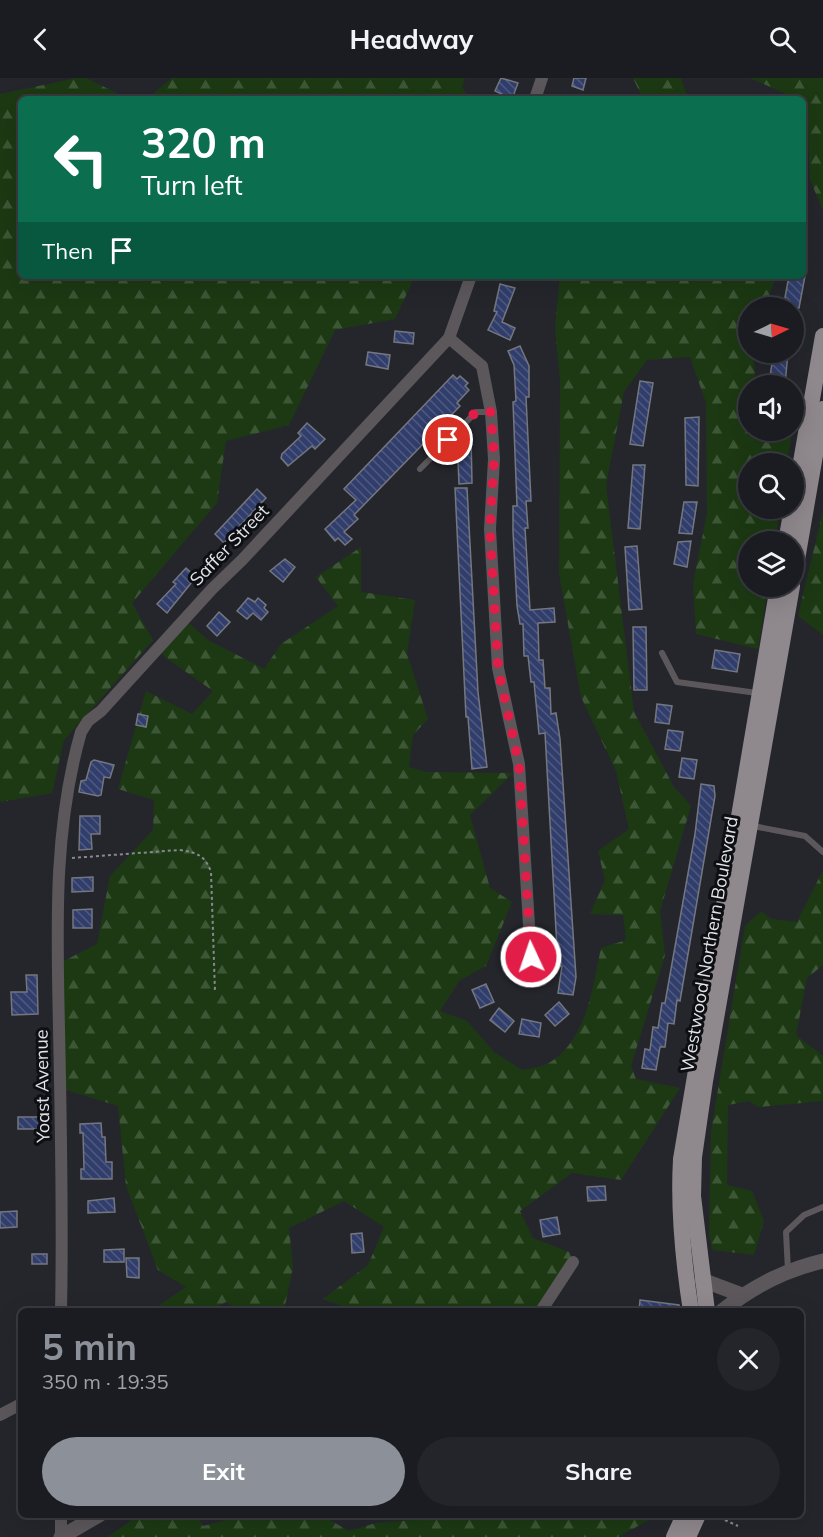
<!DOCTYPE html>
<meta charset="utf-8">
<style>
body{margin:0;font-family:Mulish,sans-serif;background:#24252a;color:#f1f3f6;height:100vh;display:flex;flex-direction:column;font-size:22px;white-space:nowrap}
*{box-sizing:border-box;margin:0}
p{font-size:20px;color:#a0a1a5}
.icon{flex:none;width:33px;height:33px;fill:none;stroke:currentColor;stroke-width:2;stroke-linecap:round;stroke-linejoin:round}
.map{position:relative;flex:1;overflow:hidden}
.drawer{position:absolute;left:18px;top:1230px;width:786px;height:210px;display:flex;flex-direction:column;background:#1b1c21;border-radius:9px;box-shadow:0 6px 24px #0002,0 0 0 2px #393a3f}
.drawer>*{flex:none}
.hud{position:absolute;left:18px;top:18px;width:788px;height:183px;border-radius:9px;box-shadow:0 6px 24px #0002,0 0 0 2px #393a3f;background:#0b6e4f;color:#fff;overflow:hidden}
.needle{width:39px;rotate:85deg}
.buttons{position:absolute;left:738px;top:219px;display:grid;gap:12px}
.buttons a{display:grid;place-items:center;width:66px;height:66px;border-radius:50%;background:#1b1c21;box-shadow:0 6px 24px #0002,0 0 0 2px #393a3f;font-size:30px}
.pin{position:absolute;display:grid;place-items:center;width:51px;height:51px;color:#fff;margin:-26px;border:3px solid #fff;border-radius:50%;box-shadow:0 2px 6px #0007}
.me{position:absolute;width:66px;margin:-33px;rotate:357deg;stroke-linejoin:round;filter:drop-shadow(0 0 4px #0008)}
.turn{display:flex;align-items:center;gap:21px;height:126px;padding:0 24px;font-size:27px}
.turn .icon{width:78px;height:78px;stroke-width:2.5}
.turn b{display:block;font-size:42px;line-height:51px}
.then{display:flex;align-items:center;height:57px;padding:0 24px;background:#0003;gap:12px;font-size:22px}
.round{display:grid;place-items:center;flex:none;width:63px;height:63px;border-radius:32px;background:#24252a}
.headline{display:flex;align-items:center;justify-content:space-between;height:102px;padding:0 24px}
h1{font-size:36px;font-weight:700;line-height:45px;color:#8c9099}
.primary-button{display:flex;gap:12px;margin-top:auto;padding:12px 24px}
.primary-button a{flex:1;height:69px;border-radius:36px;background:#8c9099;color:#fff;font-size:24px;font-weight:700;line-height:69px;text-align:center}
.primary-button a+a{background:#24252a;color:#f1f3f6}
header{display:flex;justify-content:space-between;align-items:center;height:78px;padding:0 24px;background:#1b1c21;font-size:27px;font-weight:700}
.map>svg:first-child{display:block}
</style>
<header><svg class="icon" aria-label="back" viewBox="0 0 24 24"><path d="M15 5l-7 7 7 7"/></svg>Headway<svg class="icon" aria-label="search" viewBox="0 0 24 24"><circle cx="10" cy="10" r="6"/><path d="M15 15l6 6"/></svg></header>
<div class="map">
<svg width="823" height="1459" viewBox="0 0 823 1459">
<defs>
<pattern id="forest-firs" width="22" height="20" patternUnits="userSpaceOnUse" patternTransform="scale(1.5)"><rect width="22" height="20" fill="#1c3913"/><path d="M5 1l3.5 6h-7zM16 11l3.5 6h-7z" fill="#3d5635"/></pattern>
<pattern id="building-back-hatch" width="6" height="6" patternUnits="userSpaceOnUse" patternTransform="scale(1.5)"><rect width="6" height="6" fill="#313e6c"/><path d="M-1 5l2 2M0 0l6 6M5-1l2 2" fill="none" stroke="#4f5a81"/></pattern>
</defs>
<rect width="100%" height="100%" fill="#24262c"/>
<g fill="url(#forest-firs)">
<path d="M77,0h9l43,21h-108v177h394l-20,43 -60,11 -46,95 -63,16 -9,62 -85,100 21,37 -89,100 -12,53 -52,9v-708z"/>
<path d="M172,0h293l-3,9 7,12h-322z"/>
<path d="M633,0h48l7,21h-45z"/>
<path d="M750,0h73v132l-13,-30 -2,-40 -5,-12 -1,-29h-14l-4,-6z"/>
<path d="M560,198h216l-11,31 -17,1v44l5,1 3,32 -8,1v44l44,1 -5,32 -39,1v44l32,1 -5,32 -27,1v44l20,1 -10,62 -62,-15 -3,-50 14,-71 -1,-110 -16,-46 -43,3 -23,32 -18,93 28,227 40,75 17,19 -31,105 5,44 -34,111 5,13 44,9 -59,92 -49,-7 -52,38 13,27 36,14 4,10 -32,49h-185l-33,-12 45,-34 16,-38 -40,-26 -55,27 4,39 -9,44h-42l-16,-9 -17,9h-58l35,-24 -28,-17 -32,-84 -8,-80 -58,-18 -2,-124 39,-20 13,-68 43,-46 1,-30 -36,-11 28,-98 46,23 21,-23 -48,-34 -7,-10 26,-28 24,21 56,29 17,-25 57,-38 -22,-29 45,-30v45l54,8 -8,54 21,65 -15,16 -4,32 17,5 87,1 -43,42 20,73 22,14 -26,64 -26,14 -20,31 27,10 27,31 28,18c8,-2 20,-3 27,-7 39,-24 43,-75 52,-115l25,-8 -3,-25 -33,-1 15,-34 -7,-29 31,-22 -13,-58 -35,-74 -22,-123 1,-194 -5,-52z"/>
<path d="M823,433v124l-25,-19z"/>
<path d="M823,792v95l-16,13 -11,57 27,21v45l-65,6 -9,-6 -21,4 -1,80 25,6 12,30 -10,34 -41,-5 -4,-14 2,-104 34,-206 16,-15 11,8 25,3z"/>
<path d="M139,1437h58l6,11 36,-9 82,-2 28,16 27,-8 97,-8h185l-40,22h-510z"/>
</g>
<g fill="url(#building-back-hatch)" stroke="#74777f" stroke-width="1.5">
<path d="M501,0l17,5 -6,16 -17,-8z"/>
<path d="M574,0h12l-3,12 -11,-4z"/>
<path d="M789,198h16l-6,32h-16z"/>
<path d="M500,206l15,4 -13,34 13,6 -5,12 -22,-10 9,-18 -3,-1z"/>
<path d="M395,253l19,2 -1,11 -19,-2z"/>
<path d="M520,268l9,20v31h-3l5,104h-5l2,27h-3l5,82 24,-2 1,14 -17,1 1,37h4l2,28h5l1,26 5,-1 4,26 16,238 -3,18 -15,-2 4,-27h-4l-13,-233 -6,1 -5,-52h-3l-3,-26h-4l-1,-32h-3l-3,-18 -4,-74v-26h4l-4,-104 3,-1 -2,-36 -6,-14z"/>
<path d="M368,274l22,3 -2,14 -22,-4z"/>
<path d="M774,274h14l-3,33 -16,-3z"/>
<path d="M453,297l4,4 3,-3 8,7 -3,3 4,4 -12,13 3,3 -106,109 4,4 -14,13 8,7 -7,6 -7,-7 -3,3 -10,-12 31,-29 -12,-11z"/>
<path d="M640,303l13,2 -10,63 -13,-2z"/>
<path d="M699,339l-1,69 -12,-1 -1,-67z"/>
<path d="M307,345l18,16 -10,10 -3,-3 -24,20 -7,-8 1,-4 19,-18 -3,-3z"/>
<path d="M471,358l1,47 -13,1 -2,-46z"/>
<path d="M633,387h12l-5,64 -12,-1z"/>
<path d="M455,410h12l11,204 9,75 -15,2 -4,-52h-2z"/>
<path d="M257,411l9,9 -42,45 -9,-9z"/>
<path d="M684,424h13l-5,32 -13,-1z"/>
<path d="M691,463l-4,26 -13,-3 4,-22z"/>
<path d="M637,468l5,63 -13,1 -4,-63z"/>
<path d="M285,481l10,8 -12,15 -13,-11z"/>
<path d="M186,490l10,9 -29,36 -10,-9 19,-20 -3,-2z"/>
<path d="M248,520l7,4 3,-4 8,7 -2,3 4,4 -7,8 -8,-7 -6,6 -10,-8z"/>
<path d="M219,534l11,10 -13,14 -10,-10z"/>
<path d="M633,549h13l1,63h-13z"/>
<path d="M715,572l25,4 -3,18 -25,-4z"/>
<path d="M657,626l15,2 -3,18 -14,-2z"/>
<path d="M138,636l10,2 -2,11 -10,-2z"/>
<path d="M668,652l15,2 -3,19 -15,-2z"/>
<path d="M682,680l15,2 -3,19 -15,-2z"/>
<path d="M94,682l20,5 -4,13 -6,-1 -3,18 -3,1 -19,-4 2,-11 5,-1 5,-18z"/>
<path d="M701,706l13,2 1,10 -35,205 -3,-1 -3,24 -6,-1 -3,24h-5l-4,23 -14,-2 3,-19 5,1 3,-23 5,1 4,-25h3l30,-169z"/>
<path d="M80,738h20v18h-9l1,15 -13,1z"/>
<path d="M93,799v14l-21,1v-14z"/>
<path d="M92,831v19h-19v-18z"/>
<path d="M26,897h11l1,39 -26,1 -1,-23h16z"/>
<path d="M486,906l8,18 -14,6 -8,-18z"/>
<path d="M559,924l10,12 -14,12 -10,-11z"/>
<path d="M499,930l15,13 -9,11 -15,-12z"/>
<path d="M522,941l19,4 -2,14 -20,-3z"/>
<path d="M18,1039h23v9l-1,3h-22z"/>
<path d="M101,1045l1,14h3l1,25h6v17h-31v-10h3l-1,-36h-3v-9z"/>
<path d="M605,1108l1,14 -18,1 -1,-14z"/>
<path d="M114,1120l1,14 -27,1v-12z"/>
<path d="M17,1133v16l-17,1v-16z"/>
<path d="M557,1139l3,17 -17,3 -3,-17z"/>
<path d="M362,1155l2,19 -12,1 -1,-19z"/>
<path d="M124,1171v13h-20v-12z"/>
<rect x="32" y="1176" width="15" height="10"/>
<path d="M126,1180h13v20l-12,-1z"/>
<path d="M640,1222l39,5 1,6h-41z"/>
</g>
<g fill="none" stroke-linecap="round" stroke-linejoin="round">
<g stroke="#87898e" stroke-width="2" stroke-dasharray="3 3" stroke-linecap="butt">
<path d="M72,780l107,-8c17,2 26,5 32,22l4,120"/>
<path d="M714,1437l24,11"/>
</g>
<g stroke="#5b575a" stroke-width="6">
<path d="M420,391l56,-57h15"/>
<path d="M662,575l15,29 80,11"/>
<path d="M753,748l52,10 18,16"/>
<path d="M788,1193l-2,-39 18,-17 19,-8"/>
</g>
<g stroke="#5b575a" stroke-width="12">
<path d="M535,21l7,-21"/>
<path d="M449,260l33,28 9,46 3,47 -4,70 8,139 21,96 12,193 -8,21"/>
<path d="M61,1233c2,-94 0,-188 -2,-282 -2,-101 -6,-199 22,-297l7,-11 13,-10 111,-122 30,-29 207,-222 22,-62"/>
<path d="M541,1233l32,-49"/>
<path d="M0,1337l21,-11"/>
<path d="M61,1459v-22"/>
</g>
<g stroke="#5b575a" stroke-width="15">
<path d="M702,1202l40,15"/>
<path d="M722,1233c31,-25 62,-41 101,-50"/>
<path d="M61,1459l38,-22"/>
</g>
<g stroke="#8f888d" stroke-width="16">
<path d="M794,424l29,-166"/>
<path d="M786,464l6,-34"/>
<path d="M794,499l29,-168"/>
<path d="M691,1233c-8,-51 -13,-100 -10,-152l97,-573"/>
<path d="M707,1233l-14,-115 1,-39 11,-76 87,-495"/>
<path d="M674,1459l10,-22"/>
<path d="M688,1459l10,-22"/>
</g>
</g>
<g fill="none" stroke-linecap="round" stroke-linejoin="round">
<path stroke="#e11d48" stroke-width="10" stroke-dasharray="0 18" d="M448,362l28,-28h15l3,47 -4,70 8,139 21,96 12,193"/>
</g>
<g text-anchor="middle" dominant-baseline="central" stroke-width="6" stroke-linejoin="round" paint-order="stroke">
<g font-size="18" fill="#e2e4e8" stroke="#0e0f12">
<text transform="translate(229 467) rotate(-46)">Saffer Street</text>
<text transform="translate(709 866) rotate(-80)">Westwood Northern Boulevard</text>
<text transform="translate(42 1008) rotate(-91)">Yoast Avenue</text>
</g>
</g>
</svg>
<div class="buttons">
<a><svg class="needle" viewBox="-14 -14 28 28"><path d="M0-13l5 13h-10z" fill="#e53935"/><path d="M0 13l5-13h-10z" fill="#a0a1a5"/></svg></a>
<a><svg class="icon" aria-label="sound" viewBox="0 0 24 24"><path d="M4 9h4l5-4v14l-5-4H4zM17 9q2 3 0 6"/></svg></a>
<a><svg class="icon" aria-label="search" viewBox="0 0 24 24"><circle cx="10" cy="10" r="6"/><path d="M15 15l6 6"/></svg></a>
<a><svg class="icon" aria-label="layers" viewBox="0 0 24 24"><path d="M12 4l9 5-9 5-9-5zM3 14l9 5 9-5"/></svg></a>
</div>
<div class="pin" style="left:448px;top:362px;background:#d93025"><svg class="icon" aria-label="arrive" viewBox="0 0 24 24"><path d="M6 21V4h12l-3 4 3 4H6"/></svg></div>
<svg class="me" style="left:531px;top:879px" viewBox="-20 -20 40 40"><circle r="17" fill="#e11d48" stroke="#fff" stroke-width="3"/><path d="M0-11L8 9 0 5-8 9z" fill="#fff"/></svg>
<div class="hud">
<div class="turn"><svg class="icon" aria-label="left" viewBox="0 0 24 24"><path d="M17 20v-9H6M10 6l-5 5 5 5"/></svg><div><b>320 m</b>Turn left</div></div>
<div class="then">Then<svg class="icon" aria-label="arrive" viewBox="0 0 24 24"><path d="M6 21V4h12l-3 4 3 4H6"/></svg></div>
</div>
<section class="drawer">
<div class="headline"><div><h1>5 min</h1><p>350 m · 19:35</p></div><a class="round"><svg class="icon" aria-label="close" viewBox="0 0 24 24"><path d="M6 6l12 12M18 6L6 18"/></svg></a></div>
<div class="primary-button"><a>Exit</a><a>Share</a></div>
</section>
</div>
